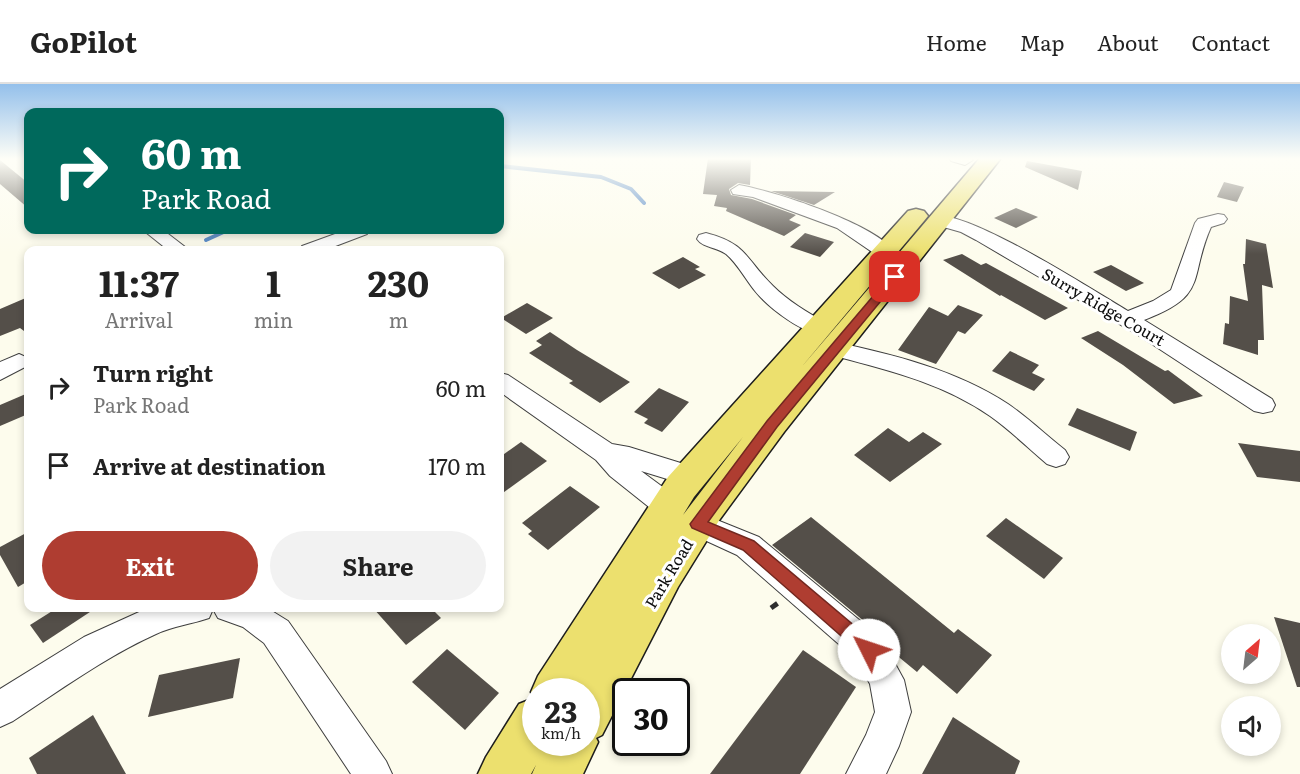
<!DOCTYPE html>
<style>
body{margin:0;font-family:Literata,serif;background:#f2f2f2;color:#222;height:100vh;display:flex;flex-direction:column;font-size:22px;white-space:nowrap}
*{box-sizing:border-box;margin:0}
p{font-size:20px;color:#767676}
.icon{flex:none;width:33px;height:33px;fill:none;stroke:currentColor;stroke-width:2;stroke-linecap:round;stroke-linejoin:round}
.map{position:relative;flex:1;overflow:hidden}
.panel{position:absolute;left:24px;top:162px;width:480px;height:366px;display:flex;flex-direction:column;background:#fff;border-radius:12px;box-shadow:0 3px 9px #0003}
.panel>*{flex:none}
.guide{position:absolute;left:24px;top:24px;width:480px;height:126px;border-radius:12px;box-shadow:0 3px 9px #0003;background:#00695c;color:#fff;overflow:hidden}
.needle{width:39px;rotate:28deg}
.buttons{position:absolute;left:1221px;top:540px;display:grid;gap:12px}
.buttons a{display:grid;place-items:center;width:60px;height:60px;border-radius:50%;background:#fff;box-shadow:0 3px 9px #0003;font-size:30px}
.speed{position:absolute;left:522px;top:594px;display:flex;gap:12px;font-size:30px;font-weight:700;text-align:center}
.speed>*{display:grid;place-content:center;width:78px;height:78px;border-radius:50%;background:#fff;box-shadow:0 3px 9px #0003;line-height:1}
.speed small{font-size:15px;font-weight:400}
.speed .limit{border:3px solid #111;border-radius:9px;background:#fff;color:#111}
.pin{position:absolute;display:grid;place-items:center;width:51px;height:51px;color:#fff;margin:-26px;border-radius:12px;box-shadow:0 3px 9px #0006}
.me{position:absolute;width:66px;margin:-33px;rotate:311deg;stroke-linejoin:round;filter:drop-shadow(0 0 4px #0008)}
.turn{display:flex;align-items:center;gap:21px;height:126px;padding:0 18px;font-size:27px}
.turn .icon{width:78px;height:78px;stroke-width:2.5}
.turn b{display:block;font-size:42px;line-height:51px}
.eta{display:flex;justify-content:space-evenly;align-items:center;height:102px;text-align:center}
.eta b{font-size:36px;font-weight:700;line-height:42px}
.cta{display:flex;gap:12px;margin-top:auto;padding:12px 18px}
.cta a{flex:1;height:69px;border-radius:36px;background:#af3d31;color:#fff;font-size:24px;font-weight:700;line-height:69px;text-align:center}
.cta a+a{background:#f2f2f2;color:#222}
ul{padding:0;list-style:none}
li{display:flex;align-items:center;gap:18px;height:78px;padding:0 18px}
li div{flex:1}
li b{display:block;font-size:22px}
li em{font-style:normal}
header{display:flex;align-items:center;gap:36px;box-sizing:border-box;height:84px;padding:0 30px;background:#fff;border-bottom:2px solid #e0e0e0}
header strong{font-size:28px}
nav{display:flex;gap:33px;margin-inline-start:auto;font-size:21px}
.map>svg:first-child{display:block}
</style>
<header>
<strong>GoPilot</strong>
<nav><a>Home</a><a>Map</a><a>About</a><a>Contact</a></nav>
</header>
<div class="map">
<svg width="1300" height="690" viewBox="0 0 1300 690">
<rect width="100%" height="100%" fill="#fdfced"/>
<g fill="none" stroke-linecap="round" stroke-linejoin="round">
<g stroke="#437cc1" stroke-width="4">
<path d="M500,82l101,11 30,12 13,14"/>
<path d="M206,156l22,-10"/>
</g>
</g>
<g fill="#544f49">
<path d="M708,74h43l-1,27 -12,-2 -9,6 2,6 21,4 44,16 -7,5 12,5 -17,11 -58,-25 1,-3 -13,-2 3,-11 -14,-1z"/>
<path d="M0,76l28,23v25l-28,-24z"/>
<path d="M1027,77l55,10 -4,19 -53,-23z"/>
<path d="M1224,98l20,5 -7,15 -20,-5z"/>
<path d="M771,107l64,1 -21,13z"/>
<path d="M1016,124l22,9 -22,11 -22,-10z"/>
<path d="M805,149l29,9 -14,15 -30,-10z"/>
<path d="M1246,155l20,5 7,44 -11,-3 2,55h-6v15l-35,-11 2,-21 4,1 1,-28 18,5 -5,-37h2z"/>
<path d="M962,170l19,11 5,-2 82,45 -23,12 -44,-25 -1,1 -57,-36z"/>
<path d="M683,173l17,10 -5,2 11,6 -27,14 -27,-16z"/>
<path d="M1111,181l33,18 -18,8 -33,-19z"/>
<path d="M28,213v37l-8,-6 -20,8v-27z"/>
<path d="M527,219l26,15 -27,16 -25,-16z"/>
<path d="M958,221l25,10 -18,19 -7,-3 -22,33 -38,-14 31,-43 19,9z"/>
<path d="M1098,247l67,40 3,-1 35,26 -29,8 -51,-39 -42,-27z"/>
<path d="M550,248l27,18 53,32 -30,21 -31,-20 4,-2 -44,-28 13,-8 -6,-4z"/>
<path d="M1010,267l29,14 -7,8 13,6 -11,12 -42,-20z"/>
<path d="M659,304l30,14 -27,30 -18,-9 4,-4 -14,-7z"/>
<path d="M28,309v21l-28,12v-21z"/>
<path d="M1077,324l60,24 -7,19 -62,-26z"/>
<path d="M888,344l21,14 14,-10 19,12 -52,38 -36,-27z"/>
<path d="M521,358l26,19 -47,34v-38z"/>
<path d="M1238,359l62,8v31l-43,-5z"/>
<path d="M570,402l30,21 -52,43 -20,-16 4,-3 -10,-8z"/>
<path d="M811,433l143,116 4,-4 34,26 -35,39 -34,-29 -6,7 -28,-23 -7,-13 -110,-91z"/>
<path d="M1006,434l57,40 -19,21 -58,-43z"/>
<path d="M28,448v49l-10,6 -18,-32v-8z"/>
<path d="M57,524h39l-53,35 -13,-18z"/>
<path d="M373,524h58l10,10 -35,27z"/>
<path d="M1274,533l26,6v64h-3z"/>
<path d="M447,565l52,44 -34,37 -53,-48z"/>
<path d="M803,566l53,37 -56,87h-90z"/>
<path d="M240,574l-7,40 -85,19 11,-42z"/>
<path d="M93,631l33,59h-89l-8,-16z"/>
<path d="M953,633l67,44 -5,13h-93z"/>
</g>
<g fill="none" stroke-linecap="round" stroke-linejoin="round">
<defs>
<g id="minor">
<path d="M949,74h22l2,2 -8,5 -14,-4z"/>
<path d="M739,101c35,6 136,39 156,67l-3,4h-14l-41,-28 -84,-31 -20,-3 -2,-4z"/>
<path d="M1218,130l6,1 3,4 -3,4 -13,4c-23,52 -1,68 -67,93l128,79 3,6 -3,6 -9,2 -9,-2 -116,-76 -162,-95 -15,-8 -28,-8 -3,-4 3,-4c33,-8 161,75 195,95l25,-10 18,-11 24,-67 3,-4z"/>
<path d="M143,146h20l26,20h-21z"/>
<path d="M346,146h24l-3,4 -42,16h-26l3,-4z"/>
<path d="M706,149c42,11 39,26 67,53 15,15 34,26 53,37l3,5 -3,5c-20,5 -59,-27 -71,-42 -9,-11 -18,-28 -29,-37 -9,-7 -23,-6 -29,-15l2,-4z"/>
<path d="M835,258c60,13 121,28 173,62 20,14 38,31 57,46l4,7 -4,7 -9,3 -9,-3c-19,-16 -37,-34 -57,-48 -49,-34 -106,-47 -163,-62l-3,-5 3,-5z"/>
<path d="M19,270l9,4 -1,8 -27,14v-18z"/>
<path d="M500,289l8,2 104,69 17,3 71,22 4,7 -4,7 -10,3 -49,-15 38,28 4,8 -4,8 -10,3 -10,-3 -49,-39 -14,-16 -96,-68z"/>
<path d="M697,428l62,25 122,101 23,42 7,32 -12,34 -13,28h-40l20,-39 9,-23 -5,-28 -13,-24 -120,-105 -50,-23 -4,-8 4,-8z"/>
<path d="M148,524h119l21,13 98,140 6,13h-41l-87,-131 -21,-16 -25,-9 -5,-9 -4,9c-17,6 -36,8 -53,16 -51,23 -97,57 -143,87l-13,6v-38l84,-52z"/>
</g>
<path id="major" d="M980,74h21l-217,274 -64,87 -42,68 -76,148 -6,3 2,4 -15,32h-51l4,-9 -5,9h-53l8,-17 33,-53 15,-6 -3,-6 7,-16 130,-199 240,-266 8,-2 8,2 4,5 -4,5 -125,149zM743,353l-60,78 11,-18zM536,608h50v50h-50z"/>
</defs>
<use href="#minor" stroke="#3f3f3f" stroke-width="2"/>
<use href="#major" stroke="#1d1d1d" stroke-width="3"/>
<path stroke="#2e2e2e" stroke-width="5" stroke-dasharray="8 4" stroke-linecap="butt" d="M771,524l7,-5"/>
<use href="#minor" fill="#fff" fill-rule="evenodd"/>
<use href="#major" fill="#ece06e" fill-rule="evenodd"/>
</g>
<linearGradient id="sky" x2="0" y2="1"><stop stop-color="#94c0eb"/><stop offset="0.44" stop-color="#fefef7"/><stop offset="1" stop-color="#fefef7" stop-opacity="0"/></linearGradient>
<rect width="1300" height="170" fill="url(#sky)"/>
<path fill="#af3d31" stroke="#722820" stroke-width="1.5" d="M895,190l4,1v4l-122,148 -69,95 46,19 122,103 2,6 -2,5 -7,3 -6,-3 -120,-105 -51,-22 -2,-4 77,-103 124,-146z"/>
<g text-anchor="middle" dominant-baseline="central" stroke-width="6" stroke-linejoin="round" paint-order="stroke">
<g font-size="16" fill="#0c0c0c" stroke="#fff">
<text transform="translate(1104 222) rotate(30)">Surry Ridge Court</text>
<text transform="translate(668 489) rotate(-59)">Park Road</text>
</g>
</g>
</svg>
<div class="buttons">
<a><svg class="needle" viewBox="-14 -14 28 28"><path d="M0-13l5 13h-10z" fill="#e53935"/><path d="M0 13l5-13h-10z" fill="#767676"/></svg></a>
<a><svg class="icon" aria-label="sound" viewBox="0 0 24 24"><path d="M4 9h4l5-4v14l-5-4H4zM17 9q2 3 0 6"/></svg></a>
</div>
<div class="speed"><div>23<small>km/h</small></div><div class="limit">30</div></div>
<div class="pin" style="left:895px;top:193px;background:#d93025"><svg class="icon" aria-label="arrive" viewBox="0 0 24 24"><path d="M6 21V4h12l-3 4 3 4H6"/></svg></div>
<svg class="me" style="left:869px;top:566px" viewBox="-20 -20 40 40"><circle r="19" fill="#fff"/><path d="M0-13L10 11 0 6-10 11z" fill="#af3d31"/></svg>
<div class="guide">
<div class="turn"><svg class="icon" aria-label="right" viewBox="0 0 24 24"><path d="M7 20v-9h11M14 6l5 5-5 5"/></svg><div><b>60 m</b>Park Road</div></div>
</div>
<section class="panel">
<div class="eta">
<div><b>11:37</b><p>Arrival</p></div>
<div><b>1</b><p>min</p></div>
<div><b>230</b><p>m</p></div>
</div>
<ul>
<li><svg class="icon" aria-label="right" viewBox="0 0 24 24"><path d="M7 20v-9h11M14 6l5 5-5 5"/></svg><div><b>Turn right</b><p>Park Road</p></div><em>60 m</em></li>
<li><svg class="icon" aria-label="arrive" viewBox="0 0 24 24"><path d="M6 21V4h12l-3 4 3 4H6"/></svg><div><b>Arrive at destination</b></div><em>170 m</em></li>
</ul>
<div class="cta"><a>Exit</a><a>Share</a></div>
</section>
</div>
